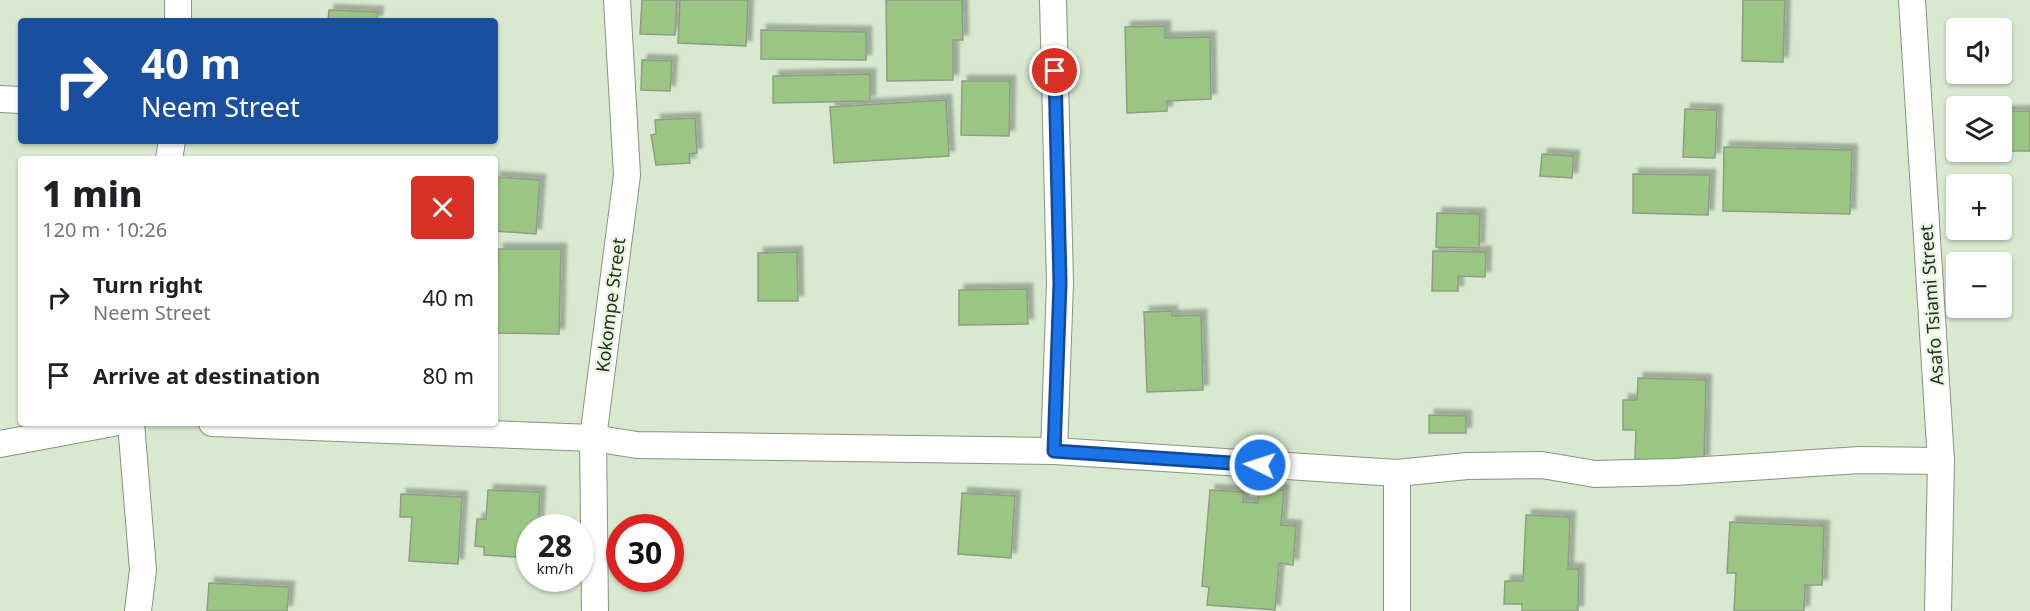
<!DOCTYPE html>
<meta charset="utf-8">
<style>
body{margin:0;font-family:"Noto Sans",sans-serif;background:#f2f2f2;color:#202124;height:100vh;display:flex;flex-direction:column;font-size:22px;white-space:nowrap}
*{box-sizing:border-box;margin:0}
p{font-size:20px;color:#757577}
.icon{flex:none;width:33px;height:33px;fill:none;stroke:currentColor;stroke-width:2;stroke-linecap:round;stroke-linejoin:round}
.map{position:relative;flex:1;overflow:hidden}
.drawer{position:absolute;left:18px;top:156px;width:480px;height:270px;display:flex;flex-direction:column;background:#fff;border-radius:6px;box-shadow:0 2px 4px #0004}
.drawer>*{flex:none}
.banner{position:absolute;left:18px;top:18px;width:480px;height:126px;border-radius:6px;box-shadow:0 2px 4px #0004;background:#1a4fa0;color:#fff;overflow:hidden}
.controls{position:absolute;left:1946px;top:18px;display:grid;gap:12px}
.controls a{display:grid;place-items:center;width:66px;height:66px;border-radius:6px;background:#fff;box-shadow:0 2px 4px #0004;font-size:30px}
.speed{position:absolute;left:516px;top:514px;display:flex;gap:12px;font-size:30px;font-weight:700;text-align:center}
.speed>*{display:grid;place-content:center;width:78px;height:78px;border-radius:50%;background:#fff;box-shadow:0 2px 4px #0004;line-height:1}
.speed small{font-size:15px;font-weight:400}
.speed .limit{border:9px solid #d22;background:#fff;color:#111}
.pin{position:absolute;display:grid;place-items:center;width:51px;height:51px;color:#fff;margin:-26px;border:3px solid #fff;border-radius:50%;box-shadow:0 2px 6px #0007}
.me{position:absolute;width:66px;margin:-33px;rotate:274deg;stroke-linejoin:round;filter:drop-shadow(0 0 4px #0008)}
.turn{display:flex;align-items:center;gap:21px;height:126px;padding:0 24px;font-size:27px}
.turn .icon{width:78px;height:78px;stroke-width:2.5}
.turn b{display:block;font-size:42px;line-height:51px}
.round{display:grid;place-items:center;flex:none;width:63px;height:63px;border-radius:6px;background:#f2f2f2}
.headline{display:flex;align-items:center;justify-content:space-between;height:102px;padding:0 24px}
h1{font-size:36px;font-weight:800;line-height:45px}
ul{padding:0;list-style:none}
li{display:flex;align-items:center;gap:18px;height:78px;padding:0 24px}
li div{flex:1}
li b{display:block;font-size:22px}
li em{font-style:normal}
.map>svg:first-child{display:block}
</style>
<div class="map">
<svg width="2030" height="611" viewBox="0 0 2030 611">
<defs>
<filter id="shadow"><feDropShadow dx="5.5" dy="-5.5" stdDeviation="1.5" flood-color="#0004"/></filter>
</defs>
<rect width="100%" height="100%" fill="#d8e9d0"/>
<g fill="#9ac583" stroke="#8e9e86" stroke-width="1.5" filter="url(#shadow)">
<path d="M642,0h35l-2,35 -35,-1z"/>
<path d="M680,0h68l-2,46 -68,-3z"/>
<path d="M886,0h76l1,40h-10v40l-66,1z"/>
<path d="M1743,0h42l-2,62 -41,-1z"/>
<path d="M329,10l49,2 -1,9h-49z"/>
<path d="M1165,26v12l45,-1 1,62 -44,2v10l-40,2 -2,-86z"/>
<path d="M761,30l105,2v28l-105,-1z"/>
<path d="M642,60l30,1 -2,30 -29,-1z"/>
<path d="M870,74v27l-97,2v-27z"/>
<path d="M962,81h48l-1,55 -48,-1z"/>
<path d="M946,100l3,56 -115,7 -4,-56z"/>
<path d="M1685,109l32,1 -2,48 -32,-1z"/>
<path d="M2030,111v40h-29v-39z"/>
<path d="M695,118l2,35 -8,1 1,9 -34,2 -5,-30 5,-1 -1,-14z"/>
<path d="M1724,147l128,3 -2,64 -127,-3z"/>
<path d="M1542,154l32,2 -2,22 -32,-2z"/>
<path d="M1633,174l77,1 -2,40 -75,-2z"/>
<path d="M495,177l45,3 -4,54 -41,-3z"/>
<path d="M1437,213l43,1 -1,34 -43,-1z"/>
<path d="M498,249h63l-2,85 -64,-1z"/>
<path d="M1433,251l53,1 -1,25 -27,-1v15h-26z"/>
<path d="M797,252l1,49h-40v-48z"/>
<path d="M1027,289l1,35 -69,1v-35z"/>
<path d="M1172,311v5l29,-1 2,75 -56,2 -3,-80z"/>
<path d="M1638,378l68,2 -2,81 -69,-2 1,-29h-13v-30h14z"/>
<path d="M1429,415l37,1v17h-37z"/>
<path d="M1259,488l25,2 -3,35 15,1 -3,39 -14,-2 -4,47 -68,-5 2,-18 -7,-1 8,-96 34,2 -1,10 15,1z"/>
<path d="M488,490l52,2 -2,36h-8v30l-46,-3v-8l-9,-1 2,-27h9z"/>
<path d="M962,493l53,3 -4,62 -53,-4z"/>
<path d="M401,494l61,3 -4,67 -49,-3 3,-44h-12z"/>
<path d="M1526,515l44,2 -2,52h11l-1,42h-56v-7h-18l1,-23h18z"/>
<path d="M1730,522l94,4 -2,59h-17l-1,26h-70l2,-38h-9z"/>
<path d="M209,583l80,4 -2,24h-80z"/>
</g>
<g fill="none" stroke-linecap="round" stroke-linejoin="round">
<defs>
<g id="street">
<path d="M1053,0l7,283 -6,168"/>
<path d="M1912,0l29,461 -3,150"/>
<path d="M178,21v-21"/>
<path d="M0,99l21,1"/>
<path d="M169,159l3,-18"/>
<path d="M131,423l12,147 -5,41"/>
<path d="M212,423l381,15 44,7 417,6 343,22 70,-7 75,-1 53,9 79,-2 186,-12 81,1"/>
<path d="M0,444l113,-21"/>
<path d="M595,611l-2,-173 34,-263 -10,-175"/>
<path d="M1397,611v-138"/>
</g>
</defs>
<use href="#street" stroke="#86957e" stroke-width="28"/>
<use href="#street" stroke="#fff" stroke-width="26"/>
</g>
<g fill="none" stroke-linecap="round" stroke-linejoin="round">
<defs>
<path id="route" d="M1055,71l5,212 -6,168 206,14"/>
</defs>
<use href="#route" stroke="#114b97" stroke-width="15"/>
<use href="#route" stroke="#1a73e8" stroke-width="10"/>
</g>
<g text-anchor="middle" dominant-baseline="central" stroke-width="4.5" stroke-linejoin="round" paint-order="stroke">
<g font-size="18" fill="#262c23" stroke="#e6f7dd">
<text transform="translate(610 305) rotate(-83)">Kokompe Street</text>
<text transform="translate(1931 305) rotate(-94)">Asafo Tsiami Street</text>
</g>
</g>
</svg>
<div class="controls">
<a><svg class="icon" aria-label="sound" viewBox="0 0 24 24"><path d="M4 9h4l5-4v14l-5-4H4zM17 9q2 3 0 6"/></svg></a>
<a><svg class="icon" aria-label="layers" viewBox="0 0 24 24"><path d="M12 4l9 5-9 5-9-5zM3 14l9 5 9-5"/></svg></a>
<a>+</a>
<a>−</a>
</div>
<div class="speed"><div>28<small>km/h</small></div><div class="limit">30</div></div>
<div class="pin" style="left:1055px;top:71px;background:#d93025"><svg class="icon" aria-label="arrive" viewBox="0 0 24 24"><path d="M6 21V4h12l-3 4 3 4H6"/></svg></div>
<svg class="me" style="left:1260px;top:465px" viewBox="-20 -20 40 40"><circle r="17" fill="#1a73e8" stroke="#fff" stroke-width="3"/><path d="M0-11L8 9 0 5-8 9z" fill="#fff"/></svg>
<div class="banner">
<div class="turn"><svg class="icon" aria-label="right" viewBox="0 0 24 24"><path d="M7 20v-9h11M14 6l5 5-5 5"/></svg><div><b>40 m</b>Neem Street</div></div>
</div>
<section class="drawer">
<div class="headline"><div><h1>1 min</h1><p>120 m · 10:26</p></div><a class="round" style="background:#d93025;color:#fff"><svg class="icon" aria-label="close" viewBox="0 0 24 24"><path d="M6 6l12 12M18 6L6 18"/></svg></a></div>
<ul>
<li><svg class="icon" aria-label="right" viewBox="0 0 24 24"><path d="M7 20v-9h11M14 6l5 5-5 5"/></svg><div><b>Turn right</b><p>Neem Street</p></div><em>40 m</em></li>
<li><svg class="icon" aria-label="arrive" viewBox="0 0 24 24"><path d="M6 21V4h12l-3 4 3 4H6"/></svg><div><b>Arrive at destination</b></div><em>80 m</em></li>
</ul>
</section>
</div>
